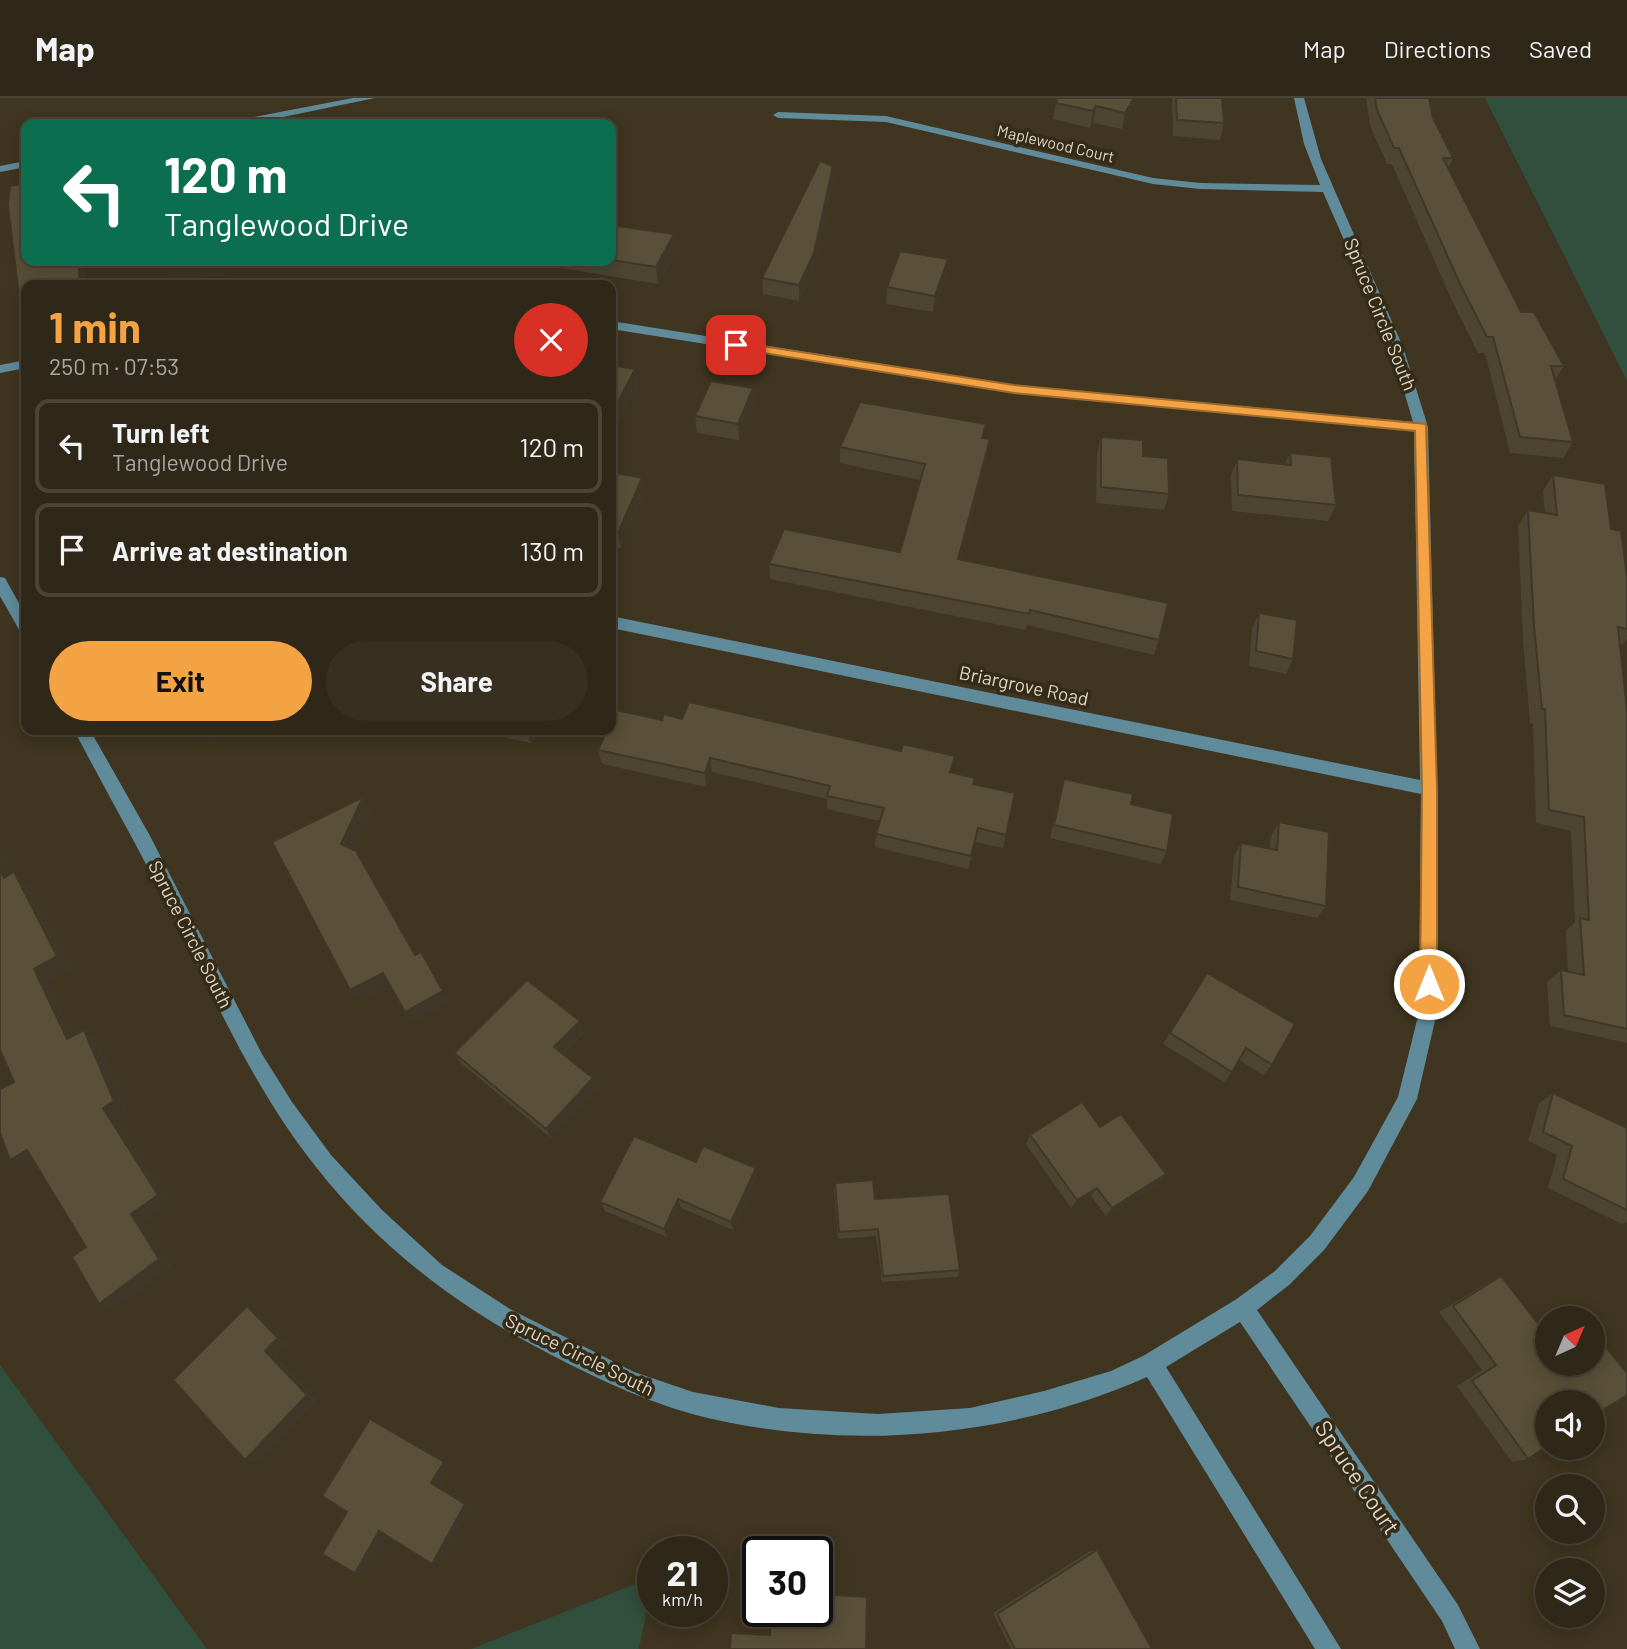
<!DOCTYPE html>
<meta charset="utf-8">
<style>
body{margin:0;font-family:Barlow,sans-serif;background:#373021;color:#f1f3f6;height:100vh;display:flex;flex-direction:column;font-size:26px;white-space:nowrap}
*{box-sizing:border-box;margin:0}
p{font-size:23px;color:#a7a6a2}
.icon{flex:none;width:38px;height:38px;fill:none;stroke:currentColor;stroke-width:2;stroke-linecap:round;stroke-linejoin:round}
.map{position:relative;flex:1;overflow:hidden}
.side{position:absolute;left:21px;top:182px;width:595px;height:455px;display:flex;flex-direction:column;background:#2f2818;border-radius:14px;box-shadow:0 4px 18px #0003,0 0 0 2px #4a4437}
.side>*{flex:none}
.top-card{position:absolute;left:21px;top:21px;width:595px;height:147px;border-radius:14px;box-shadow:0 4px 18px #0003,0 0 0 2px #4a4437;background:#0b6e4f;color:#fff;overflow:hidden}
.needle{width:46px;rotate:44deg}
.fabs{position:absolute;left:1535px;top:1208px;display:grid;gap:14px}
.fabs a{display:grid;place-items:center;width:70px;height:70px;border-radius:50%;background:#2f2818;box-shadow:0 4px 18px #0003,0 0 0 2px #4a4437;font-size:35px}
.speed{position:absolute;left:637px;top:1438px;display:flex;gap:14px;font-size:35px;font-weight:700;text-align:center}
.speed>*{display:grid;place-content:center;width:91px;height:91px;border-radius:50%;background:#2f2818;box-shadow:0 4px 18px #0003,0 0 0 2px #4a4437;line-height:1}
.speed small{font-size:18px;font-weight:400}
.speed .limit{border:4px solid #111;border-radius:10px;background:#fff;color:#111}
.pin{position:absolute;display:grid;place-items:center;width:60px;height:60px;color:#fff;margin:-30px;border-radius:14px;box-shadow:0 4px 10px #0006}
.me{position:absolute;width:77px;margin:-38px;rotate:0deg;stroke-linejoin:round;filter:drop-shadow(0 0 5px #0008)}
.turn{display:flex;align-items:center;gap:24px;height:147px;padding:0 28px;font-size:32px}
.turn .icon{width:91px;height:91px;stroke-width:2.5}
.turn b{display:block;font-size:49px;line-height:60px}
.round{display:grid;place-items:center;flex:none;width:74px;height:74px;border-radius:37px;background:#373021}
.headline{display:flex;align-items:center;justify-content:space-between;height:119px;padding:0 28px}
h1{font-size:42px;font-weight:700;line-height:52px;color:#f4a344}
.primary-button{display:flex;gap:14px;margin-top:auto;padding:14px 28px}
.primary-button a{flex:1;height:80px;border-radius:42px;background:#f4a344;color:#111;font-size:28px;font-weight:700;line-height:80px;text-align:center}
.primary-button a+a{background:#373021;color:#f1f3f6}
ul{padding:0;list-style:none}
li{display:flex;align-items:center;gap:21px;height:94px;margin:0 14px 10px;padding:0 14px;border:4px solid #4a4437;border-radius:14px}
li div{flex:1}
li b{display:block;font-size:26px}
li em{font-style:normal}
header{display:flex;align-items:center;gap:42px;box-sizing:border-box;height:98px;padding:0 35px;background:#2f2818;border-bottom:2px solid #4a4437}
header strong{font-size:33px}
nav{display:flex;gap:38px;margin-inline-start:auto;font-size:24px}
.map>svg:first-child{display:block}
</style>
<header>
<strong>Map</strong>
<nav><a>Map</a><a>Directions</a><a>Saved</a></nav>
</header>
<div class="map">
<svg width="1627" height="1551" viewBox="0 0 1627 1551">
<rect width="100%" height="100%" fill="#3f3520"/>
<g fill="#304f3d">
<path d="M1485,0h142v283z"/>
<path d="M0,1267l207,284h-207z"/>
<path d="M653,1479l-14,72h-168z"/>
</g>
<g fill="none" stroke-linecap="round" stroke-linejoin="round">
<g fill="#608b9a" fill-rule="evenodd">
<path d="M353,0h22l-126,26h-21l5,-3z"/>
<path d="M1294,0h10l17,61 82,188 25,80 9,362v223l-20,87 -49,92 -44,59 -35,35 -32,25 201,295 22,44h-25l-13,-28 -202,-299 -74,45 175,282h-26l-168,-272c-139,62 -307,76 -455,37 -57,-16 -111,-43 -163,-71 -82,-44 -156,-103 -213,-176 -60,-75 -99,-163 -141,-248 -33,-64 -68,-126 -101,-189h16l59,104 113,220 30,48 39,53 51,55 60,55 68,44 124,63 59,20 86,16 99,6 92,-6 74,-17 67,-20 32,-15 92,-56 40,-29 35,-35 44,-59 44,-80 21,-85 2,-218 -810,-166v-12l809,164 -6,-349 -400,-38 -403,-64v-8l403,64 399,37 -22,-75 -68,-155 -123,-3 -47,-5 -267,-62 -108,-4 -5,-3 5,-3 108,4 267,62 47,5 120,2 -16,-41z"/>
<path d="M26,63v6l-26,5v-6z"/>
<path d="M26,262v8l-26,5v-8z"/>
<path d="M0,479l5,1 21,38v19l-5,-2 -21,-37z"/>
</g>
</g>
<g fill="#4d4531">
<path d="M1057,0h83l-18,31 -29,-6 -3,5 -37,-9z"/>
<path d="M1172,0h50l2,25 -4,17 -47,-4z"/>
<path d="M1366,0h63l4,20 20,40 -5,10 73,144 43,54 -9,14 18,62 -10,16 -53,-5 -25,-100h-7l-25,-50 -61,-139h-5l-17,-38z"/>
<path d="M833,68v16l-19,87 -15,32 -36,-7 -1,-16z"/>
<path d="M611,127l63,9 2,17 -18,33 -109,-18 -1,-5h63z"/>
<path d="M948,161l-2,17 -13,36 -47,-8 1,-17z"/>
<path d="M611,267l24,4 3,17 -19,35 -8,-2z"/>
<path d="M753,290l1,16 -15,36 -42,-7 -2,-17z"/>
<path d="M1101,339l68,57 -5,16 -68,-7 1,-50z"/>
<path d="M984,340l3,17 -27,104 199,81 -5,15 -127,-30 -1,5 -256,-51 -1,-15 131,-12 20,-72 -80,-17v-16z"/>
<path d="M1290,355l46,52 -8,16 -96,-10 -1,-36 6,-16 48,5z"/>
<path d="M611,374l33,21 -23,55 -10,-2z"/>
<path d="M1553,377l58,54 16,47v63l-5,6h-2l7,65v333l-77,-17 -3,-44 14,-12 7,2 -2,-42 9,-8 -4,-91 -35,-8 -3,-99 -3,-1 -7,-82 -5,-115 10,-16 17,3 -2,-22z"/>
<path d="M1259,515l34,46 -7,15 -37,-8 3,-38z"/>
<path d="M662,622l290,53 21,11 42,9 -12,55 -28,-6 -7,27 -93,-22 1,-13 4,-13 -53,-12v-10l-115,-27 -6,15 -104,-23 -4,-14z"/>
<path d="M479,632h59l-7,13 -51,-11z"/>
<path d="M546,632h18l-2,4z"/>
<path d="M1064,681l67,25 36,47 -6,13 -111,-26 10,-46z"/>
<path d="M1279,724l47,84 -9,12 -87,-18 4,-44 7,-13 29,6 1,-13z"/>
<path d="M1207,875l65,92 -9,10 -24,-15 -7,12 -8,10 -61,-38z"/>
<path d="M584,934l-21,22 30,24 5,10 -47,50 -90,-75 -7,-10z"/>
<path d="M1553,995l74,35v94l-5,2 -74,-36 9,-33 -29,-14 11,-38z"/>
<path d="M1100,1029l66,47 -7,9 -53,33 -15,-20 -20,12 -45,-64 4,-9z"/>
<path d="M696,1064l61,14 -24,54 -52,-22 -14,29 -62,-26 -5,-9z"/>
<path d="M835,1085l40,16 85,71 -3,7 -75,5 -6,-46 -38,3 -4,-48z"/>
<path d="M1501,1178l46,59v28h45v-20l9,-2 26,32v22l-35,22v-15h-45v44l-19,13 -16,3 -55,-76 25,-16 -43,-58 48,-29z"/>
<path d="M1097,1452l55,99h-141l-18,-36 97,-62z"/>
<path d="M733,1534l37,2 96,15 -135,-16z"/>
</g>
<g fill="#3f3828">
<path d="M1134,0h6l-18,31 3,-16z"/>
<path d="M1096,8l-3,17 -3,5 3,-17z"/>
<path d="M833,68v16l-19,87 -15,32v-16z"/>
<path d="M674,136l2,17 -18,33 -2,-17z"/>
<path d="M948,161l-2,17 -13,36 2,-16z"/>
<path d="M78,163h6l4,24h-21z"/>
<path d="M204,163h19l3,13 -54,11 -8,-16z"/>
<path d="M26,196v14l-7,-12z"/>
<path d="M635,271l3,17 -19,35 -2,-17z"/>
<path d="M753,290l1,16 -15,36 -1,-16z"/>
<path d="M990,341l-3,16 -31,119 2,-15z"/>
<path d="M642,380l2,15 -23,55 -3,-15z"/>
<path d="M199,632h58l-50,11z"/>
<path d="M526,632h12l-7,13z"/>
<path d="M710,660l2,14 -6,15 -1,-14z"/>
<path d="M363,699l8,13 -22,47 -8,-13z"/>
<path d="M0,752l18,40 -14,-12 -4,-9z"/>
<path d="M14,774l14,13 43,83 -23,13 33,69 -14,-11 -33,-70z"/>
<path d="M421,854l29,51 -37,20 -8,-11z"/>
<path d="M383,875l8,11 -33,17 -8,-11z"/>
<path d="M580,923l4,11 -25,25 -5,-10z"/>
<path d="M84,932l14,11 30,70 -11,6 54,86 -26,19 27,44 -57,44 -16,-6 32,-90 -28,-106z"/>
<path d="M593,980l5,10 -47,50 -5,-9z"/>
<path d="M27,1052l15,9 -16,9 -16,-8z"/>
<path d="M756,1070l1,8 -24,54 -2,-8z"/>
<path d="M1166,1076l-7,9 -53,33 6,-8z"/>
<path d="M1097,1090l-6,8 -20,12 6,-8z"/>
<path d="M678,1101l3,9 -14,29 -3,-8z"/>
<path d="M247,1208l12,7 30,31 -12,12 41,43 -60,64 -13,-3 20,-109z"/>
<path d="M370,1321l10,4 72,42 -12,21 33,20 -32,58h-9l-1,-81z"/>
<path d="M379,1433l10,2 -23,41 -11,-1z"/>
</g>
<g fill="#5a5039" stroke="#3f3828" stroke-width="2">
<path d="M1057,0h77l-9,15 -29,-7 -3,5 -37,-8z"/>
<path d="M1176,0h46l2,25 -47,-3z"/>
<path d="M1375,0h54l4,20 20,40h-10l78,154h13l30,54h-13l22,76 -53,-5 -27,-100h-6l-26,-51 -62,-138h-5l-17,-38z"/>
<path d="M820,63l13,5 -19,87 -15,32 -37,-7z"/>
<path d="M26,85v78h52l2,21 -13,3h-41v9l-7,2 -11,-91 2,-19z"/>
<path d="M611,127l63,9 -18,33 -45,-7z"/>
<path d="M900,153l48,8 -13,37 -48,-9z"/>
<path d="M162,163h42l-40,8z"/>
<path d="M611,267l24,4 -18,35 -6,-1z"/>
<path d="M711,283l42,7 -15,36 -43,-8z"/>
<path d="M860,304l126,22 -4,14 8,1 -32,120 210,44 -9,37 -129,-30 -1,4 -260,-50 15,-35 116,23 25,-88 -85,-17z"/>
<path d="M1101,339l42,3v16l25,2 1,36 -68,-7z"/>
<path d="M1290,355l41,4 5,48 -98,-10 -1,-36 54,6z"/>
<path d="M611,374l31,6 -24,55 -7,-2z"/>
<path d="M1553,377l52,9 6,45 10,2 6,45v53l-9,-2 9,83v319l-63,-14 -3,-45 23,5 -4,-57 9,2 -5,-103 -35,-7 -4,-101h-3l-8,-83 -6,-116 29,5z"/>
<path d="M1259,515l38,7 -4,39 -37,-8z"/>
<path d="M689,604l212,49 2,-7 52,12 -5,16 25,6 -2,6 42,9 -9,42 -28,-7 -7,28 -95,-22 8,-26 -57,-12 3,-10 -120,-28 -5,15 -107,-23 9,-20h4v-8l5,-12 46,10 2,-6 18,5z"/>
<path d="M1064,681l69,15 -2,10 42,10 -6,37 -113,-26z"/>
<path d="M363,699l-22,47 15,7 59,104 6,-3 22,39 -38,21 -22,-39 -33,17 -78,-148z"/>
<path d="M1279,724l50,10 -3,74 -88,-19 3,-44 36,7z"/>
<path d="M0,771l4,9 10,-6 43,84 -23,13 33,70 17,-9 30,71 -11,7 55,87 -27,19 28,45 -60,45 -27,-47 14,-10 -59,-97 -17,10 -10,-27v-44l14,-7 -14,-32z"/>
<path d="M1207,875l88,51 -23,41 -26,-17 -14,24 -62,-39z"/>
<path d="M527,882l53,41 -26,26 39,31 -47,51 -92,-76z"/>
<path d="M1553,995l74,35v82l-64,-31 9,-33 -29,-14z"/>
<path d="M1082,1004l18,25 21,-13 45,60 -54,34 -15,-20 -20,12 -47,-65z"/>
<path d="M634,1038l62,26 7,-16 53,22 -25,54 -53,-23 -14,30 -64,-27z"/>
<path d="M873,1082l2,19 74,-5 11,76 -77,6 -5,-47 -39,3 -4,-49z"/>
<path d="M1501,1178l46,59v28h45v-17l9,-5 26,32v22l-35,22v-15h-45v44l-19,13 -56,-78 24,-16 -43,-59z"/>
<path d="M247,1208l31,32 -13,13 42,44 -62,65 -72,-80z"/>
<path d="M370,1321l74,43 -13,21 34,21 -33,60 -53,-33 -24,42 -33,-19 25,-42 -25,-16z"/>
<path d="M1097,1452l55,99h-137l-18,-35z"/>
<path d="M817,1496l50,3 -1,52h-136l1,-16 39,2 1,-23h46z"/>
</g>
<path fill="#f4a344" stroke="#9f6a2c" stroke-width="2" d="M736,244l278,43 412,39 11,365v195l-3,6 -5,2 -6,-2 -3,-6 2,-195 -7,-358 -401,-38 -282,-45 -2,-3z"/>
<g text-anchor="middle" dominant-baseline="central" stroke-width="7" stroke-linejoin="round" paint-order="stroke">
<g font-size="16" fill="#ddd7ca" stroke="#352b16">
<text transform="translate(1056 45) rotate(13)">Maplewood Court</text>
</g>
<g font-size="19" fill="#ddd7ca" stroke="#352b16">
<text transform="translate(1381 216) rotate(68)">Spruce Circle South</text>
<text transform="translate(1024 587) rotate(12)">Briargrove Road</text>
<text transform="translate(191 836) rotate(63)">Spruce Circle South</text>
<text transform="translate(580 1256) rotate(26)">Spruce Circle South</text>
</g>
<g font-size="23" fill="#ddd7ca" stroke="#352b16">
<text transform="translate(1358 1379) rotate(56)">Spruce Court</text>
</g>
</g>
</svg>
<div class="fabs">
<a><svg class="needle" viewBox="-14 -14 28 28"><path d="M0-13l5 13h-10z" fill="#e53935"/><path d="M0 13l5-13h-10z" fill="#a7a6a2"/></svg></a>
<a><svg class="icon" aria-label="sound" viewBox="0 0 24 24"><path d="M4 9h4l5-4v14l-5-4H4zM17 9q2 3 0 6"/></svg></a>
<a><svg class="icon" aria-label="search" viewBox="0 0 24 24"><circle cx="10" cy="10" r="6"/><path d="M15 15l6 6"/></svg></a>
<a><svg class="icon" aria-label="layers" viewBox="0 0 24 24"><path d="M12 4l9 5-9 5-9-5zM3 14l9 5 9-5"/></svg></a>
</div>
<div class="speed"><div>21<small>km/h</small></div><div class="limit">30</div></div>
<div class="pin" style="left:736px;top:247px;background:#d93025"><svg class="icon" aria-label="arrive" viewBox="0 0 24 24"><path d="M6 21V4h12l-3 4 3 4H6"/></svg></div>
<svg class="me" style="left:1429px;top:886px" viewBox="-20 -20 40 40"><circle r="17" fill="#f4a344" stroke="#fff" stroke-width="3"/><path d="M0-11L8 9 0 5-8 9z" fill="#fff"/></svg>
<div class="top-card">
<div class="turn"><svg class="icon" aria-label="left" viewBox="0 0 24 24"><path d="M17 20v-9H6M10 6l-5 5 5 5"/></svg><div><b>120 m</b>Tanglewood Drive</div></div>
</div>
<section class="side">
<div class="headline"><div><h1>1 min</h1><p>250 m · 07:53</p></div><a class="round" style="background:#d93025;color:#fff"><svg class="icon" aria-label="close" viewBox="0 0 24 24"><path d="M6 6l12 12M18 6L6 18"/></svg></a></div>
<ul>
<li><svg class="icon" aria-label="left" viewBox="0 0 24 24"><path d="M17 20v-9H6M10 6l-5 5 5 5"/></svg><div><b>Turn left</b><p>Tanglewood Drive</p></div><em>120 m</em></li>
<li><svg class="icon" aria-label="arrive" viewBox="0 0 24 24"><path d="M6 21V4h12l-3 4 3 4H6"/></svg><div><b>Arrive at destination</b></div><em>130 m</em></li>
</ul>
<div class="primary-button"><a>Exit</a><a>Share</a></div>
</section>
</div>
